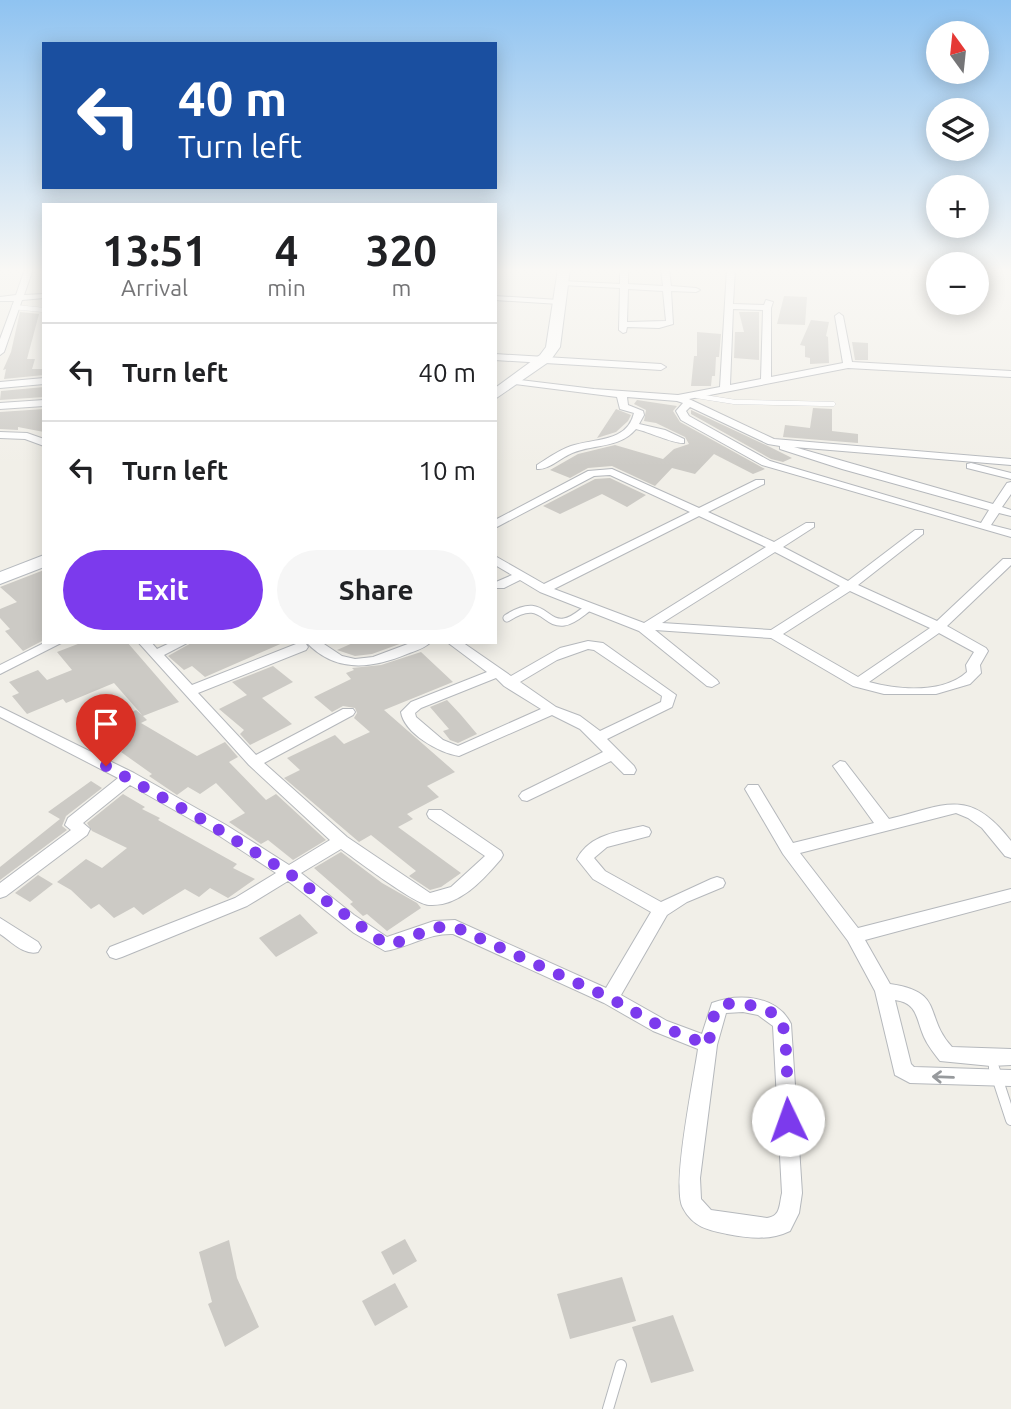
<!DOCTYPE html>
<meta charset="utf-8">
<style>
body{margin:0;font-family:Ubuntu,sans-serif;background:#f6f6f6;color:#202124;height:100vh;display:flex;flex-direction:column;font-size:26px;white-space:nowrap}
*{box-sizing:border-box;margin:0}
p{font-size:23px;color:#757577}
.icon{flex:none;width:38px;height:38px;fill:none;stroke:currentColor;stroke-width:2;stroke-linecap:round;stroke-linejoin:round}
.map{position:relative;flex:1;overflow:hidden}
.sheet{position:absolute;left:42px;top:203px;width:455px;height:441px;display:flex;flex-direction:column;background:#fff;border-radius:0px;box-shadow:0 4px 18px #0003}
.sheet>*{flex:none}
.guide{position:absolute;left:42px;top:42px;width:455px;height:147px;border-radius:0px;box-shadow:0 4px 18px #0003;background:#1a4fa0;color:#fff;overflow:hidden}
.needle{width:46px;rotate:345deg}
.fabs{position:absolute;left:926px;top:21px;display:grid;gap:14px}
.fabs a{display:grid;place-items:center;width:63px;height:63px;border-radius:50%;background:#fff;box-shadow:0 4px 18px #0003;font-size:35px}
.pin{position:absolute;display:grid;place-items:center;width:60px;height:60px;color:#fff;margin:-72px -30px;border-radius:50% 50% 50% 0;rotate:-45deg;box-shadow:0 0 7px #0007}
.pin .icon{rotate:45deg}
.me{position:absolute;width:77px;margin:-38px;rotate:357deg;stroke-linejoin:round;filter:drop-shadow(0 0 5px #0008)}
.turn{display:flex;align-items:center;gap:24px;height:147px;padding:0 21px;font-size:32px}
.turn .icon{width:91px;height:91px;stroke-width:2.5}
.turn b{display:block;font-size:49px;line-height:60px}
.eta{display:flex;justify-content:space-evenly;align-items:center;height:119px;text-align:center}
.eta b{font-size:42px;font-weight:700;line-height:49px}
.button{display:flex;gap:14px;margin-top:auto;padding:14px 21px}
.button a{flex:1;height:80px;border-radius:42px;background:#7c3aed;color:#fff;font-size:28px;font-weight:700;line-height:80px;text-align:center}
.button a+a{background:#f6f6f6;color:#202124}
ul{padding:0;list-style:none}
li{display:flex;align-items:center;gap:21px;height:98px;padding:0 21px;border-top:2px solid #e0e0e0}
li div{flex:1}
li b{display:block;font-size:26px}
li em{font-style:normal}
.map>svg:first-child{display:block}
</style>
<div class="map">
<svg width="1011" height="1409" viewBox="0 0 1011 1409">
<rect width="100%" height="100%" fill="#f1efe8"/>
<g fill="#cccac5">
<path d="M784,296l23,1 -2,28 -28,-1z"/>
<path d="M20,312l19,2 -12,45h8l-3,10h12v6l-40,4 2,-10 -3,1 8,-18z"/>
<path d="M739,312h20v48l-25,-2 1,-26h9z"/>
<path d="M811,320l18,2 -3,14 2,1 1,26 -19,1v-6l-5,-1v-11l-5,-1z"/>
<path d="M697,332l24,2 -2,23h-3l-1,19h-3l-1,10h-20l3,-30h3z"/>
<path d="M852,342l16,1v17h-13z"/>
<path d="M44,387v10l-44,3 1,-9z"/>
<path d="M637,400l40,6 -4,5 7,11 85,47 -12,5 -39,-20 -19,20 -23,-6 -17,18 -43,-20 -24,2 -18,10 -20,-8 28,-16 37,-9 48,14 11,-10 15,-5 -4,-7 -29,-14 -12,-2 2,-11 -12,-6z"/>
<path d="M813,408l19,1v22l26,3v9l-75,-6 2,-12 25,3z"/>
<path d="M44,409v23l-26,-5v3l-18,-1v-17z"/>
<path d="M616,409l15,6 -3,6 -12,11 -19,6z"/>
<path d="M691,410l79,37 22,11 -9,4 -12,-3 -80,-45z"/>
<path d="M610,478l36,17 -19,12 -25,-13 -42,20 -17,-8 52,-27z"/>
<path d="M44,570v70l-21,11 -18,-20 5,-2 -10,-11v-9l17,-7 -17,-15z"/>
<path d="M83,642h44l52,60 -36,14 4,4 -6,3 56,33 28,-14 13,15 -9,5 37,38 10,-6 50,46 -33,20 -25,-20 -7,4 -32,-22 16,-9 -29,-30 -16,11 -12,-7 -11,8 -28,-19 3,-2 -31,-22 2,-2 -23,-23 36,-17 6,5 -28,-32 -48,20 -3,-4 -36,15 -15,-18 7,-3 -10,-11 29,-12 9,10 25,-10 -15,-18z"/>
<path d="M193,642h92l-80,35 -13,-11 -8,4 -16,-14z"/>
<path d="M355,642h50l-33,12 -17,2 -18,-6z"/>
<path d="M421,652l32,30 -69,28 71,62 -28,14 12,11 -32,17 6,5 -15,8 63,46 -20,14 -11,3 -21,-14 7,-5 -45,-36 -12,7 -75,-64 16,-8 -13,-12 48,-23 9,9 26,-12 -16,-14 3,-5 -2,-5 -12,-2 -11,6 -18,-15 37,-18 -5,-6 8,-3 -2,-2 29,-3z"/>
<path d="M273,666l20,16 -31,16 30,26 -42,21 -10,-11 4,-4 -25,-21 28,-14 -15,-13z"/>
<path d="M447,700l14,15 16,19 -19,9 -8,-3 -7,-9 6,-2 -19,-22z"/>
<path d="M91,781l11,7 -36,28 -4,10 5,4 -67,50v-13l60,-48 -12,-7z"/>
<path d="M123,794l22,13 -3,2 18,9 -2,2 79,44 -4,4 22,11 -27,19 -18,-10 -11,9 -14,-8 -42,26 -9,-8 -20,11 -15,-14 -8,5 -20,-19 -14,-8 29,-23 16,9 25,-20 -35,-17 -5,-8z"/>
<path d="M341,852l41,31 35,20 4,5 -34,23 -20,-17 -4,2 -13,-12 3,-2 -39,-34z"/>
<path d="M38,875l15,9 -23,18 -15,-9z"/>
<path d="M300,914l18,19 -42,24 -17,-19z"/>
<path d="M405,1239l12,22 -24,14 -12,-23z"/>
<path d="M229,1240l8,38 22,49 -34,20 -17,-43 4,-2 -13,-50z"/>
<path d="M622,1277l14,44 -66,18 -13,-45z"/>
<path d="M395,1283l13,24 -33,19 -13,-25z"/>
<path d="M673,1315l21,56 -43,12 -19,-56z"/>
</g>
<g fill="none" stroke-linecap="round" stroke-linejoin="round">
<defs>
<g id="lane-far3">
<path d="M14,307l30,3"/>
<path d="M697,396l38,6 98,2"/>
</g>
<path id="lane-far2" d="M507,618c36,-23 36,7 57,4 9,-1 17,-9 24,-14"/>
<path id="lane-far1" d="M991,1059l4,11"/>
<g id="lane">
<path d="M994,1068l17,52"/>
<path d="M608,1409l13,-44"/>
</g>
<g id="street">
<path d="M25,269h8l-9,26 20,-1v4l-22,2 -18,52 -4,3v-16l14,-38h-14v-4l16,-2z"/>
<path d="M620,269h8v15l35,2 -2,-17h8l2,17 25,2 4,2 -4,2 -25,-1 2,33 -14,4 -32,-1 -1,5 -3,1 -4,-3 1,-42 -58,-3 -4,-2 4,-2 58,3zM628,289l35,2 3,30 -39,1z"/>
<path d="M727,269h8l-2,35 31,1 2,-5 7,2 -2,6v69l72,-14 -8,-47 4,-3 4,3 9,46 159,9v6l-163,-9 -159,31 85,40 237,20v6l-217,-18 199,57 14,-21 4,-1v12l-9,13 9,3v6l-12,-3 -8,12 20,5v7l-249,-72 -81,-45 -5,-9 7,-8 -6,-2 -50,-4 1,8 15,6 1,4 -5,9 26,6 19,9v4c-10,1 -35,-11 -48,-14 -18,21 -45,14 -68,26 -10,5 -20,15 -31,14v-4c11,-7 22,-15 34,-19 23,-8 56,-3 63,-33l-14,-4 -3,-12 -102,-13 -5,-3 2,-2 82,10 84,6 42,-8zM733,309l30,1 -2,69 -31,6zM690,407l78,37 12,2v3l62,20 147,41 -8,13 -211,-62 -81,-45 -3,-5z"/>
<path d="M495,296l64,4 4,2 -4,2 -64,-4z"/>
<path d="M495,354l166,10 5,3 -5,3 -166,-10z"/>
<path d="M44,378v6l-44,4v-6z"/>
<path d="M44,400v6l-44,3v-6z"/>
<path d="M0,432l27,1 17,6v7l-19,-7 -25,-1z"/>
<path d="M971,463l40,10v6l-44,-11v-4z"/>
<path d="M612,469l87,39 57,-28h8v4l-56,28 66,30 32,-19h8v4l-31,20 65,34 67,-51h8v4l-65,51 79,36 66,-62h8v6l-64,61 39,22 2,3 -8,14 1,8 -11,11 -34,10h-52l-31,-8 -82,-48 -116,-8 62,50 2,3 -7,4 -5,-1 -68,-55 -99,-39 -20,-12 -16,8h-8v-6l16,-7 -17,-10v-9l49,28 146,-72 -80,-37 -16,1 -99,52v-8l93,-49zM699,516l67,31 -122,76 -90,-34zM775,552l65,34 -69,44 -109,-7zM850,591l80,37 -72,49 -75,-43zM939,633l35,19 -8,13 1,7c-24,22 -69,18 -98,10z"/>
<path d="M588,641l15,2 73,52 -4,12 -65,32 27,27 2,4 -2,4h-10l-13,-13 -84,40 -5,-1 -3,-4 3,-4 81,-40 -23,-23 -28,-14 -93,41c-20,-3 -55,-23 -58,-44l10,-10 76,-30 -40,-30h15l49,34 49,-28zM588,649l6,1 68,46 -1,6 -61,29 -20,-15 -24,-9 -36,-25 37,-22zM496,678l8,8 37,23 -83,37 -15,-6 -27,-23 -1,-4 6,-5z"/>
<path d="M46,642h17l-63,32v-9z"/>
<path d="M138,642h13l6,7 15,-7h17l-25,13 28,30 104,-41h10l2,3 -2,3 -108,43 58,62 87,-46h10l2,3 -2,3 -89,48 83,74 83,56 21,-6 34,-31 -56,-38 -2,-4 2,-4h12l60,41 2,4 -2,4c-18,21 -42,48 -72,46 -15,-1 -72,-45 -88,-56l-40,24 53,42 33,22 47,-16 21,-1 151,68 45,-76 -58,-33 -16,-20c13,-25 41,-27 66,-33l6,2 2,4 -2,4 -42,11 -13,11 11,13 56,31 50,-23 6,-2 6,2 2,4 -2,4 -36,15 -20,13 -46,80 46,26 35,13 10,-31c26,-10 65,-8 79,21l11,169 -3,20 -9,18c-21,10 -41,7 -63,3 -19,-4 -34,-7 -44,-26 -12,-20 11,-130 15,-159l-45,-18 -49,-28 -151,-69c-24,-1 -44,13 -68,17l-31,-18 -66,-52 -41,25 -125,51 -6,2 -6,-2 -3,-5 3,-5 125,-49 41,-25 -61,-40 -85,-48 -47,38 7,6 -3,6 -81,61 -6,2v-15l71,-53 -6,-5 3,-7 50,-40 -118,-61v-10l134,66 92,52 63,40 41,-25 -81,-75zM743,1012l15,3 15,11 9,167c-3,12 -1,23 -15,25l-56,-8 -10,-11 -1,-21 17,-133 9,-32z"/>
<path d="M306,642h15l21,14 13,3 18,-2 40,-15h18c-6,6 -16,9 -24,12 -36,15 -72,19 -101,-12z"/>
<path d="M840,761l5,1 44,57c57,-14 80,-32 122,22v17l-6,-2 -23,-28 -14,-10 -12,-5 -156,40 58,75 153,-39v12l-146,39 25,44c56,8 33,32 62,63l59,2v16l-20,1 -51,-5c-6,-8 -12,-15 -16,-24 -8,-18 -6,-34 -29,-37l16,64 3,3 97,3v16l-101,-3 -15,-8 -20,-84 -27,-50 -65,-87 -38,-65 3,-4h10l35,58 81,-20 -41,-57z"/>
<path d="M0,918l38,24 3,5 -3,5c-14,4 -27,-11 -38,-18z"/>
</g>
<g id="secondary">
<path d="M558,269h12l-10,78 -10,14 -55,38v-11l45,-33 6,-8z"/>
<path d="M44,555v12l-44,17v-12z"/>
</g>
</defs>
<use href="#lane-far3" stroke="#b5b8bc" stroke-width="5"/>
<use href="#lane-far2" stroke="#b5b8bc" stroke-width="9"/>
<use href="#lane-far1" stroke="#b5b8bc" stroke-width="10"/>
<use href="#lane" stroke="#b5b8bc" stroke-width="12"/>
<use href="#street" stroke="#b5b8bc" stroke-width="2"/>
<use href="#secondary" stroke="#b6babf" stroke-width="2"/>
<use href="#lane-far3" stroke="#fff" stroke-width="4.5"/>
<use href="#lane-far2" stroke="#fff" stroke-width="7"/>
<use href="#lane-far1" stroke="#fff" stroke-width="9"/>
<use href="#lane" stroke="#fff" stroke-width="10"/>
<use href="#street" fill="#fff" fill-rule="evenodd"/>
<use href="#secondary" fill="#fff" fill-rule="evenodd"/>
</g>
<defs><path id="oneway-shaft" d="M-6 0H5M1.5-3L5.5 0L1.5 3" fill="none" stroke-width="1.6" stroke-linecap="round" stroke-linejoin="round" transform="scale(1.75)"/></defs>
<use stroke="#979a9d" href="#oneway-shaft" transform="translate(943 1077) rotate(-178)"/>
<linearGradient id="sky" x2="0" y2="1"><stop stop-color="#8fc3f1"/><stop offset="0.58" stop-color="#f9f8f5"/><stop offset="1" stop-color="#f9f8f5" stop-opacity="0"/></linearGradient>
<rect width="1011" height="466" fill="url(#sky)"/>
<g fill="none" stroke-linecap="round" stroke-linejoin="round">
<path stroke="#7c3aed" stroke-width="12" stroke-dasharray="0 21.6" d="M106,766l97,54 87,54 95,70c28,-1 38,-20 70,-17l155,71 50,28 48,19c3,-9 3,-29 10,-37 10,-11 59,0 64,14 6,20 5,75 6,98"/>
</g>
</svg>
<div class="fabs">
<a><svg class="needle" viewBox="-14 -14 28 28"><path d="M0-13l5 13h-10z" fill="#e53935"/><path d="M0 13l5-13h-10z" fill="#757577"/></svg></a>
<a><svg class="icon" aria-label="layers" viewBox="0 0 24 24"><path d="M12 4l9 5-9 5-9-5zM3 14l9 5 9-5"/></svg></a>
<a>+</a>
<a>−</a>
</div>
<div class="pin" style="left:106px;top:766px;background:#d93025"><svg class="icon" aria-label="arrive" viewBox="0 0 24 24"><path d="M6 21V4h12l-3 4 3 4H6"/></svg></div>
<svg class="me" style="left:788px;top:1120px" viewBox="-20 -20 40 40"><circle r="19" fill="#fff"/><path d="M0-13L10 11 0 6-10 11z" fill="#7c3aed"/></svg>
<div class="guide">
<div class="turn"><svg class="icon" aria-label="left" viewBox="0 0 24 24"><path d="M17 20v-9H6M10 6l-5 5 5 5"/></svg><div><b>40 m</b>Turn left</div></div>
</div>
<section class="sheet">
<div class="eta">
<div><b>13:51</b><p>Arrival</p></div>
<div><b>4</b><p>min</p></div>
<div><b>320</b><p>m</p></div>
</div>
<ul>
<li><svg class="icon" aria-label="left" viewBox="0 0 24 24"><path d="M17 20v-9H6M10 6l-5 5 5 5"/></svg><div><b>Turn left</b></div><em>40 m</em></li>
<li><svg class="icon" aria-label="left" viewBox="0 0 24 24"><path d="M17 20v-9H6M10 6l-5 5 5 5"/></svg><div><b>Turn left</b></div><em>10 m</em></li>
</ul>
<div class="button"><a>Exit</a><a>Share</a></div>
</section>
</div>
